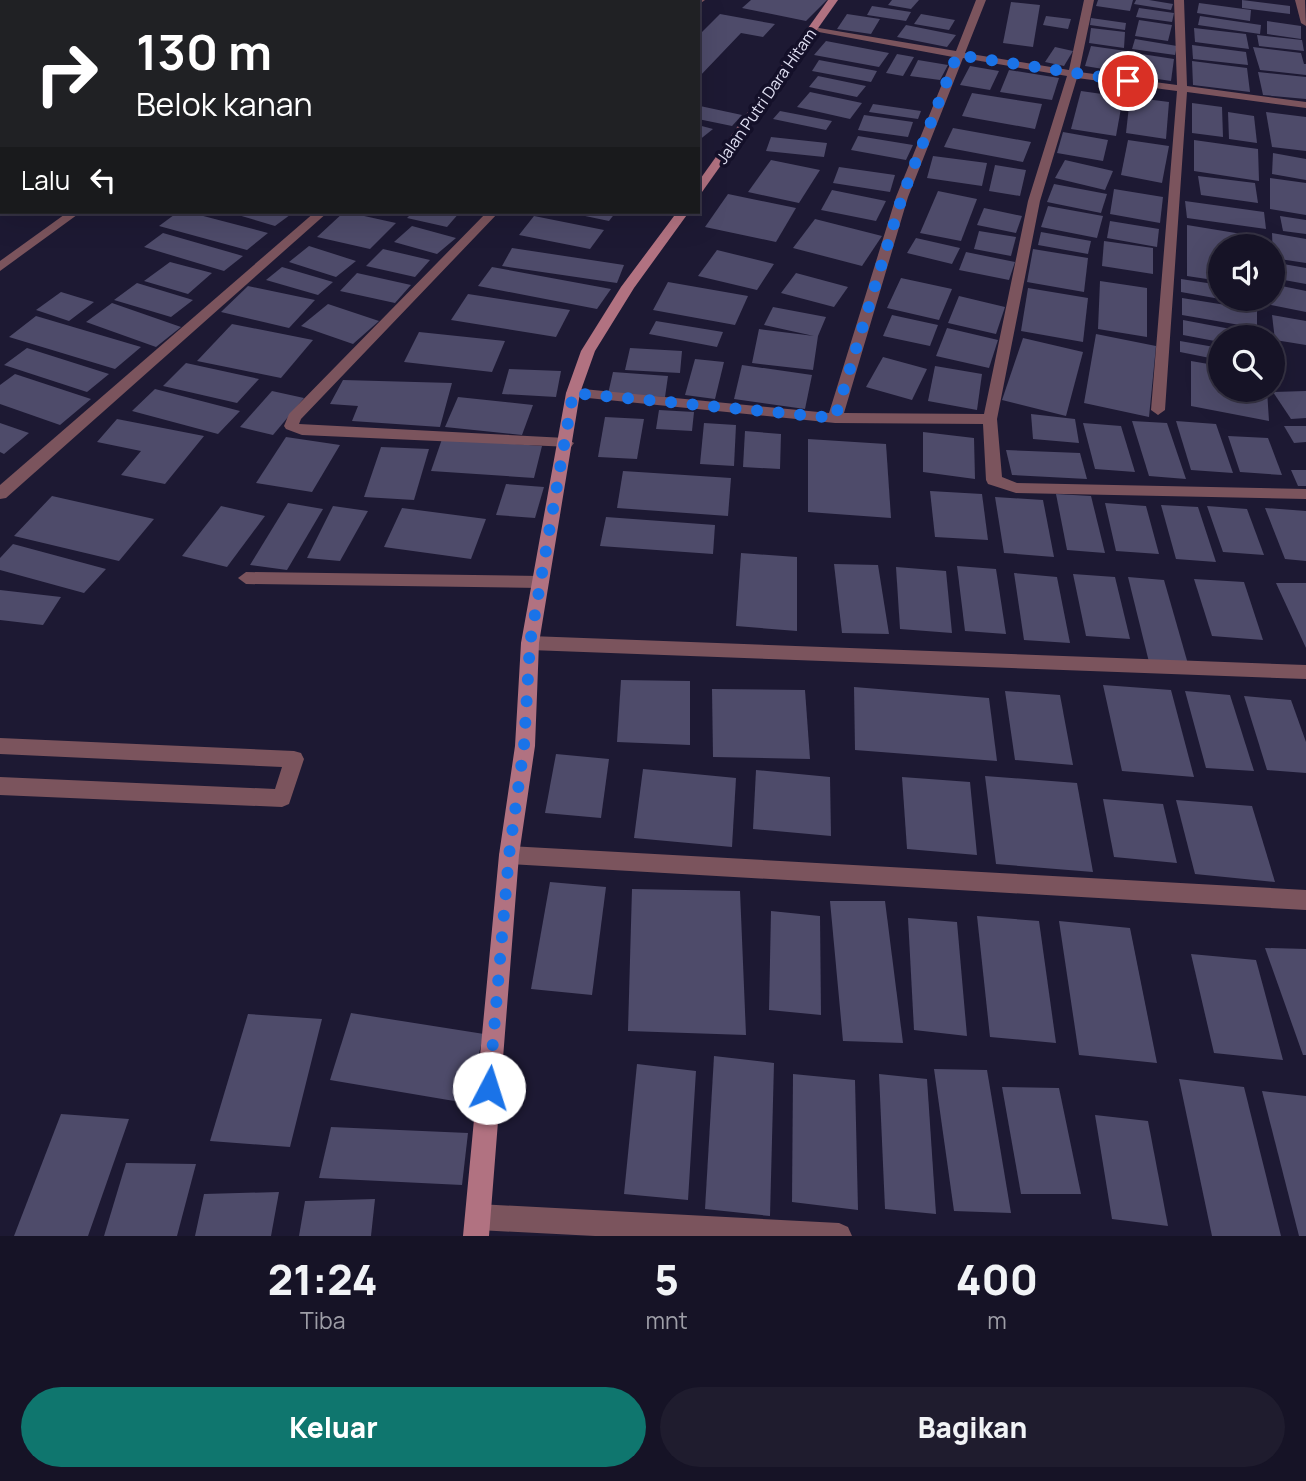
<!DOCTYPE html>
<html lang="id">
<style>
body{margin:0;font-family:Manrope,sans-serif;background:#1f1c2e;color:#f1f3f6;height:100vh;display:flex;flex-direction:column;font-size:26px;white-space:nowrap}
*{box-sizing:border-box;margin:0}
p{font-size:23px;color:#9e9ea7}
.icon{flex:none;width:38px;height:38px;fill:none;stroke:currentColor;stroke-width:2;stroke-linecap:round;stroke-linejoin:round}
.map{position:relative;height:1236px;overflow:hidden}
.details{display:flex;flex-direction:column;background:#161326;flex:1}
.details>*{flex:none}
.banner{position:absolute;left:0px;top:0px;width:700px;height:214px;box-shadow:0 7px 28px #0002,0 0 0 2px #353243;background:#202124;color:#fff;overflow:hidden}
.tools{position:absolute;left:1208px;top:234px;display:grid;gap:14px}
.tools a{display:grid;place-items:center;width:77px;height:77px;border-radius:50%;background:#161326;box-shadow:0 7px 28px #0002,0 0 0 2px #353243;font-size:35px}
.pin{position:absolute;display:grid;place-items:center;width:60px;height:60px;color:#fff;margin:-30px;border:4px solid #fff;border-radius:50%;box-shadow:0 2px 7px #0007}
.me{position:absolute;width:77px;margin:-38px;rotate:5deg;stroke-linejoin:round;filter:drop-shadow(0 0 5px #0008)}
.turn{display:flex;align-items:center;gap:24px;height:147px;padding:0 21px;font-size:32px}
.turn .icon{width:91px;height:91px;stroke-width:2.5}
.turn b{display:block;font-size:49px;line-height:60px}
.then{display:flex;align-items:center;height:66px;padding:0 21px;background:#0003;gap:14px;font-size:26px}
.eta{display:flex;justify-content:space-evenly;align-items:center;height:119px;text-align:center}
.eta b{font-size:42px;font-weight:800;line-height:49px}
.button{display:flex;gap:14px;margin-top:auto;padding:14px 21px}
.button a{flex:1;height:80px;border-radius:42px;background:#0f766e;color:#fff;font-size:28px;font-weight:800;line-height:80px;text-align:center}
.button a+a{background:#1f1c2e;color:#f1f3f6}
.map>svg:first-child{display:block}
</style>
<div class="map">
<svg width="1306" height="1236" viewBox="0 0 1306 1236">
<rect width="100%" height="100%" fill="#1d1933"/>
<g fill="#4e4b6a">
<path d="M751,0h76l-21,21 -64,-13z"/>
<path d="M892,0h27l-8,9 -23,-4z"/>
<path d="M1098,0h35l-3,11 -34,-5z"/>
<path d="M1136,0h13l24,4 -2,6 -37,-6z"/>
<path d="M1242,0l48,6v8l-48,-6z"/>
<path d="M1011,2l29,3 -7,42 -30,-4z"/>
<path d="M1199,3l52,7 -1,11 -53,-8z"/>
<path d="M872,6l39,6 -5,9 -39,-6z"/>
<path d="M1139,8l35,5 -2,9 -36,-5z"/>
<path d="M720,14l55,10 -12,13 -22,-4 -43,45v-42z"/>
<path d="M847,14l33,5 -9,15 -34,-5z"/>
<path d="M921,14l34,6 -6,10 -35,-6z"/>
<path d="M1046,16l25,3 -3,10 -25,-4z"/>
<path d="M1200,16l61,9 -1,9 -62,-9z"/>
<path d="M1091,18l35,5 -1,7 -35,-5z"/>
<path d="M1139,20l33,5 -4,16 -33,-5z"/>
<path d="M1267,21l34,5v13l-34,-5z"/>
<path d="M906,25l50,10 -9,12 -50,-10z"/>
<path d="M1091,28l34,4 -1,16 -35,-5z"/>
<path d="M1194,28l52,6 3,15 -54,-7z"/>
<path d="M1257,35l45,5 2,11 -45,-5z"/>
<path d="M1135,39l42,7 -2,9 -43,-6z"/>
<path d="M826,41l63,12 -10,14 -65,-12z"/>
<path d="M1192,45l54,7 2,13 -55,-6z"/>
<path d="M1091,46l35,5 -5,21 -36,-6z"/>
<path d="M1055,47l18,4 -9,15 -19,-4z"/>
<path d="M1253,47l48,6 3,11h2v11l-46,-5z"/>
<path d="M1135,53l39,6 -3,22 -40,-6z"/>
<path d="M897,54l17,3 -11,19 -17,-3z"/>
<path d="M819,60l58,11 -6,11 -59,-11z"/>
<path d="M918,60l30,5 -8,15 -30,-4z"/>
<path d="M1192,61l55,7 3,24 -57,-7z"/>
<path d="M970,66l29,5 -9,19 -30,-5z"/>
<path d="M1009,70l50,8 -7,22 -52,-8z"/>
<path d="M1258,72l48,5v22l-43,-4z"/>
<path d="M818,76l48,10 -9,11 -48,-10z"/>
<path d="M1081,91l42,6 -7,39 -45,-7z"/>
<path d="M810,92l52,11 -12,16 -53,-12z"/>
<path d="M972,93l70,11 -7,25 -73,-13z"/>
<path d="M1130,97l39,5 -3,37 -40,-6z"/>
<path d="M1192,103l30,4 1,30 -31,-4z"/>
<path d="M873,104l48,7 -3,8 -49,-7z"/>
<path d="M700,106l42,9 -10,11 -34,-7z"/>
<path d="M780,111l52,10 -6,9 -53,-11z"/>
<path d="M1228,112l26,4 3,27 -28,-4z"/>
<path d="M1266,112l40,5v34l-34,-4z"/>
<path d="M864,115l49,7 -5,15 -50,-7z"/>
<path d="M698,125l15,4 -15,12z"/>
<path d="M953,128l78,14 -8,20 -79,-15z"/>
<path d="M1063,132l45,8 -5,21 -46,-8z"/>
<path d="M858,136l55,9 -7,15 -55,-10z"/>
<path d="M771,137l56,6 -3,14 -58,-6z"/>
<path d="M1128,140l41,6 -7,37 -41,-8z"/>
<path d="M1194,140l64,9 1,32 -65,-10z"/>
<path d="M1273,153l33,6v21l-34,-6z"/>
<path d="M933,156l54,7 -5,23 -55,-8z"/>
<path d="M771,160l49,10 -21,33 -51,-11z"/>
<path d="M1065,160l48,11 -8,19 -50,-12z"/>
<path d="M995,165l31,5 -6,26 -31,-5z"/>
<path d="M839,167l56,8 -5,17 -57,-9z"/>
<path d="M1198,176l57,7 3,20 -57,-8z"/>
<path d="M1270,178l36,5v32l-36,-6z"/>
<path d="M1054,184l53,10 -6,19 -54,-11z"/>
<path d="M1114,189l49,8 -3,26 -50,-9z"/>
<path d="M832,190l54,11 -10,20 -55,-11z"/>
<path d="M938,191l39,8 -16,42 -41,-8z"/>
<path d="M728,194l68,14 -20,34 -71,-15z"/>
<path d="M1185,201l79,11 2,17 -79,-11z"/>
<path d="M1048,206l55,10 -6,22 -56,-11z"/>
<path d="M984,208l38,8 -6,17 -39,-8z"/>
<path d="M178,212h10l80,21 -21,17 -88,-24z"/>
<path d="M228,212h66l-19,14z"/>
<path d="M344,212h2l50,11 -26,26 -53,-12z"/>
<path d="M413,212h47l-13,15 -40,-9z"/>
<path d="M566,212h50l-7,9z"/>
<path d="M534,216l70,14 -14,19 -71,-14z"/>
<path d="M1280,216l26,4v14l-23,-3z"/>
<path d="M815,219l67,17 -20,30 -69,-18z"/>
<path d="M1110,221l49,8 -2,18 -50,-9z"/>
<path d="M1187,225l73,12 1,10h-41v34l-33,-5z"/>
<path d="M412,226l44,12 -19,16 -43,-12z"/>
<path d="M979,231l37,6 -5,19 -37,-7z"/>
<path d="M1041,232l50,9 -3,13 -50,-9z"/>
<path d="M163,233l80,23 -19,15 -80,-24z"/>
<path d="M1272,233l34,6v24l-33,-5z"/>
<path d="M916,238l44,10 -8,16 -45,-11z"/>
<path d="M1104,241l49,7v26l-51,-8z"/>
<path d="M309,246l47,15 -20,16 -47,-15z"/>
<path d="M512,248l112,17 -7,18 -115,-17z"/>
<path d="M383,249l47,11 -15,17 -49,-11z"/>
<path d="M1033,249l55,9 -4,34 -57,-10z"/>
<path d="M717,250l57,14 -17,26 -59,-14z"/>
<path d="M966,252l49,10 -6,18 -50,-10z"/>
<path d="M170,262l42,11 -24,21 -44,-13z"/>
<path d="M1272,262l34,6v16l-33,-6z"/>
<path d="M282,267l51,15 -15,13 -52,-15z"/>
<path d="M492,267l119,22 -14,20 -119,-23z"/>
<path d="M357,273l54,12 -16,18 -55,-12z"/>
<path d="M796,273l52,14 -14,20 -53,-14z"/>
<path d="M901,278l51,11 -13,31 -52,-12z"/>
<path d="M1181,279l39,6v14l-39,-7z"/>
<path d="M1100,281l47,7v49l-49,-8z"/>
<path d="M668,282l80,14 -13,29 -82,-15z"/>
<path d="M137,283l56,17 -22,17 -57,-17z"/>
<path d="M1272,284l34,7v21l-35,-7z"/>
<path d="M248,286l67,14 -26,28 -68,-16z"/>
<path d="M1028,288l60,10 -5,44 -62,-11z"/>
<path d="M61,292l33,10 -25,19 -33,-11z"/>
<path d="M468,294l102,16 -14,27 -105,-17z"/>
<path d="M959,296l46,11 -9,27 -48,-11z"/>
<path d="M1182,298l75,12v18l-75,-13z"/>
<path d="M112,303l69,24 -25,20 -70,-25z"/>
<path d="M328,304l51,17 -26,23 -52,-18z"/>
<path d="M773,307l53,10 -8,19 -5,34 -61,-7 7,-34 55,7 -50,-11z"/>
<path d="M892,315l46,10 -8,21 -47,-10z"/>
<path d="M1272,315l34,6v24l-31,-5z"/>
<path d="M36,316l105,31 -26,22 -106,-32z"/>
<path d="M1183,320l74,14v4h-37v4l-37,-7z"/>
<path d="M656,321l67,11 -6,15 -68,-13z"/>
<path d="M232,324l81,16 -32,38 -84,-17z"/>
<path d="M947,328l51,12 -9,28 -53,-12z"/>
<path d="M419,332l86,9 -13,31 -88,-10z"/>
<path d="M1096,334l60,12 -7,71 -65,-14z"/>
<path d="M1023,338l60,14 -17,64 -64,-16z"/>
<path d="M1180,341l40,7v12l-40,-8z"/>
<path d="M27,348l82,26 -22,18 -83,-27z"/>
<path d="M630,348l52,3 -2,22 -55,-3z"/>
<path d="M883,357l44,12 -15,31 -46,-13z"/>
<path d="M695,359l29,3 -9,37 -30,-4z"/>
<path d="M1191,361l29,5v24h47l2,31 -78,-15z"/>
<path d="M186,363l73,16 -22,24 -74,-17z"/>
<path d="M742,365l70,10 -7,34 -71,-10z"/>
<path d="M935,366l47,8 -5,36 -49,-9z"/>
<path d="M509,369l52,2 -5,26 -54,-3z"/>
<path d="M613,372l55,4 -3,21 -57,-3z"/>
<path d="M15,374l76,25 -31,26 -60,-21v-19z"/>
<path d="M343,380l109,3 -12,44 -88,-6 6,-15 -28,-2z"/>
<path d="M155,389l85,22 -22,23 -86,-23z"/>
<path d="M272,391l32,7 -31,37 -33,-8z"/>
<path d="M1306,391v27l-15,1 -18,-27z"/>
<path d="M458,397l75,8 -11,30 -77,-8z"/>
<path d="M659,410l35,2 -2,19 -36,-2z"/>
<path d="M1031,414l44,5 4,24 -46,-4z"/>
<path d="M605,417l39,2 -7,40 -39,-2z"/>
<path d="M117,419l87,17 -39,48 -44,-9 20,-24 -44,-9z"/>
<path d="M1132,421l35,2 19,56 -37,-3z"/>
<path d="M1176,421l40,3 17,49 -42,-3z"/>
<path d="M0,423l29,10 -25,21 -4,-2z"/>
<path d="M704,423l32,2 -2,41 -34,-2z"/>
<path d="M1083,423l38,3 14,46 -40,-3z"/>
<path d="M1284,426h22v16l-12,1z"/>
<path d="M745,431l36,3 -1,35 -37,-2z"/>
<path d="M923,432l51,6 1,41 -52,-7z"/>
<path d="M1228,436l40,2 14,37 -42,-3z"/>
<path d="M286,437l54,8 -28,47 -56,-9z"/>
<path d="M442,439l100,7 -8,32 -103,-7z"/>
<path d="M808,439l78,5 5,74 -83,-6z"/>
<path d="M381,447l48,2 -15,51 -50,-3z"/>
<path d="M1006,450l74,3 7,26 -75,-4z"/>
<path d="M1291,470h15v16h-8z"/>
<path d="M623,471l108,7 -3,38 -111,-8z"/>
<path d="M506,484l38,3 -9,31 -39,-3z"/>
<path d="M930,491l52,3 6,46 -53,-3z"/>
<path d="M1056,494l35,2 14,57 -38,-3z"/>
<path d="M52,496l102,23 -35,42 -105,-25z"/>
<path d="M995,497l48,3 11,57 -50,-4z"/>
<path d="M288,503l35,6 -36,61 -37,-5z"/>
<path d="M1105,503l41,3 13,48 -43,-3z"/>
<path d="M1161,505l37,2 18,55 -40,-3z"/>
<path d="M221,506l44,10 -38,51 -45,-11z"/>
<path d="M333,506l35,5 -28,50 -33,-3z"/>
<path d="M1207,506l40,3 17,46 -41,-3z"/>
<path d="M402,508l84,11 -15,40 -87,-12z"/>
<path d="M1265,508l41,3v50l-21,-2z"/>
<path d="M606,517l109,8 -2,29 -113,-8z"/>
<path d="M13,544l93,25 -22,24 -84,-23v-12z"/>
<path d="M741,553l56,4v74l-61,-5z"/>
<path d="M834,564l44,1 11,69 -47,-1z"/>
<path d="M957,566l39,3 10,65 -41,-3z"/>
<path d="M896,567l50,4 6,62 -52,-4z"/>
<path d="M1014,573l43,4 13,66 -46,-3z"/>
<path d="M1073,574l42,3 15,62 -44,-3z"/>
<path d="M1128,577l36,3 24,84 -39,-2z"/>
<path d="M1194,579l50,3 19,58 -51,-4z"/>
<path d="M1276,583h30v65z"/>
<path d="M0,590l61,7 -18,28 -43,-5z"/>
<path d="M621,680l69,1v64l-73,-3z"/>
<path d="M1103,685l68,5 23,87 -72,-6z"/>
<path d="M854,687l135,11 8,63 -142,-11z"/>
<path d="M712,689l93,1 5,69 -97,-2z"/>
<path d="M1005,691l55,4 13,70 -58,-5z"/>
<path d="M1185,691l45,4 24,76 -48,-3z"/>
<path d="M1244,696l47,4 15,42v31l-39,-3z"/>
<path d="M556,754l53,5 -8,59 -56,-5z"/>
<path d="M643,769l93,9 -4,69 -98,-9z"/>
<path d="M756,770l74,7 1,59 -78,-7z"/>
<path d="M985,776l92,7 16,89 -97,-8z"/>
<path d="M902,777l68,5 7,73 -70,-6z"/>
<path d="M1103,799l60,5 14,59 -63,-6z"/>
<path d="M1176,800l76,6 23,76 -80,-8z"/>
<path d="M550,882l56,5 -14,108 -61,-6z"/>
<path d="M632,889l108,2 6,144 -118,-4z"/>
<path d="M830,901h55l18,142 -60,-2z"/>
<path d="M771,911l49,5 1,99 -52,-5z"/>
<path d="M977,916l62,5 17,122 -66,-6z"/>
<path d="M908,918l49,4 10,114 -53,-6z"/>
<path d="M1059,921l71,7 27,135 -78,-8z"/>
<path d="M1265,948l41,1v106h-3z"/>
<path d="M1191,954l65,6 27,100 -69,-7z"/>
<path d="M351,1013l133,21 -18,69 -136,-23z"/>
<path d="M248,1014l74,5 -32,128 -80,-6z"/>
<path d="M714,1056l60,7 -4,153 -65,-7z"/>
<path d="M637,1064l59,7 -8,129 -64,-6z"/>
<path d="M934,1069l53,1 24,143 -57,-2z"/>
<path d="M793,1074l62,6 3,130 -66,-8z"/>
<path d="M879,1074l48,5 9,135 -51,-5z"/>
<path d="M1179,1079l65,8 37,149h-69z"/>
<path d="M1002,1087l57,1 22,106h-60z"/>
<path d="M1262,1091l44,5v140h-7z"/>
<path d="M61,1114l68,5 -41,117h-74z"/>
<path d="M1095,1115l53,6 20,105 -56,-7z"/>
<path d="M331,1127l137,6 -6,52 -143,-7z"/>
<path d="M126,1163l70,1 -19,72h-73z"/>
<path d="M279,1192l-8,44h-76l9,-42z"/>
<path d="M375,1199l-4,37h-72l6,-35z"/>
</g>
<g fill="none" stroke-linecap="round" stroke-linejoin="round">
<g fill="#7b545d" fill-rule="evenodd">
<path d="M556,0h10l-11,2z"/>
<path d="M695,0h10l-7,5z"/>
<path d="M976,0h10l-21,53 104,17 15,-70h10l-15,72 98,13 -3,-85h10l3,86 119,16v6l-119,-16 -22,318 -7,5 -7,-5 26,-319 -100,-13 -37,123 -43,218 5,58 15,6 289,6v10l-290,-6 -28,-9 -2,-4 -3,-56 -148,-1 -267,-27 -2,-3 7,-5 256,25 67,-216 57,-140 -145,-27 5,-3 143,24zM963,58l104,18 -39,125 -44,213 -140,-1 64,-216z"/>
<path d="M1295,0h10l1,26 -5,-3z"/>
<rect x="0" y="179" width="2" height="7"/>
<path d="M68,212h13l-81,59v-10z"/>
<path d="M315,212h13l-322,286 -6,1v-14z"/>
<path d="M487,212h12l-198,207 -2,5 267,14 8,5 -3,4 -269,-12 -16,-6 -2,-3 5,-12z"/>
<path d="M246,572l294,4 6,2 3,4 -3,4 -6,2 -294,-4 -8,-6z"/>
<path d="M530,636l776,29v14l-776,-29 -6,-2 -3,-5 3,-5z"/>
<path d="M0,738l294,13 7,2 3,6 -15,45 -7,3 -282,-12v-18l275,12 7,-22 -282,-13z"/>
<path d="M509,846l797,44v20l-797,-46 -7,-2 -3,-7 3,-7z"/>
<path d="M478,1204l361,19 9,4 4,9h-257l-117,-6 -9,-4 -4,-9 4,-9z"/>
</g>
<g fill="#b17281" fill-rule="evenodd">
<path d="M828,0h10l-136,192 -4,1v-11z"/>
<path d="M677,212h12l-55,76 -39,63 -15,42 -41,250 -4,103 -16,109 -30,381h-26l36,-381 16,-109 6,-103 45,-250 15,-42 40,-64z"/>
</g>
</g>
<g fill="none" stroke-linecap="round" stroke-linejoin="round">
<path stroke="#1a73e8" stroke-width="12" stroke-dasharray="0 21.6" d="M489,1088l20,-233 15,-109 6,-103 43,-250 262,25 67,-221 55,-142 171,26"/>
</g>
<g text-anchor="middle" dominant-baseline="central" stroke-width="7" stroke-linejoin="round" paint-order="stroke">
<g font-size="16" fill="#e1e0f3" stroke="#141029">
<text transform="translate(766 96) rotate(-55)">Jalan Putri Dara Hitam</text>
</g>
</g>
</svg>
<div class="tools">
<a><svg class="icon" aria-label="sound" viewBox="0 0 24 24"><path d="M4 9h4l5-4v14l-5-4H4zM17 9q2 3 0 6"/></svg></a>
<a><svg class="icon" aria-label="search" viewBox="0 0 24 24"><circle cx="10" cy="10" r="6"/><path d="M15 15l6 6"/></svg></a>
</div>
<div class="pin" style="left:1128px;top:81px;background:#d93025"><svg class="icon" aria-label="arrive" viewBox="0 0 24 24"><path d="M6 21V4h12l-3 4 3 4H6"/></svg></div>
<svg class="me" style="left:489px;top:1088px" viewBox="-20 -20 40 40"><circle r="19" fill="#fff"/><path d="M0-13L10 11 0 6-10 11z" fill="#1a73e8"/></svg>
<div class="banner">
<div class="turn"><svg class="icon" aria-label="right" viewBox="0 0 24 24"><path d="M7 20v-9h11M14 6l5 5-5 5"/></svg><div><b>130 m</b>Belok kanan</div></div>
<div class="then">Lalu<svg class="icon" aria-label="left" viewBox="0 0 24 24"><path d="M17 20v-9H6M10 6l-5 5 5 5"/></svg></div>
</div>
</div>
<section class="details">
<div class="eta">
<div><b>21:24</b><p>Tiba</p></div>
<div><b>5</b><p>mnt</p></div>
<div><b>400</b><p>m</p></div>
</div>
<div class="button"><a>Keluar</a><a>Bagikan</a></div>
</section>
